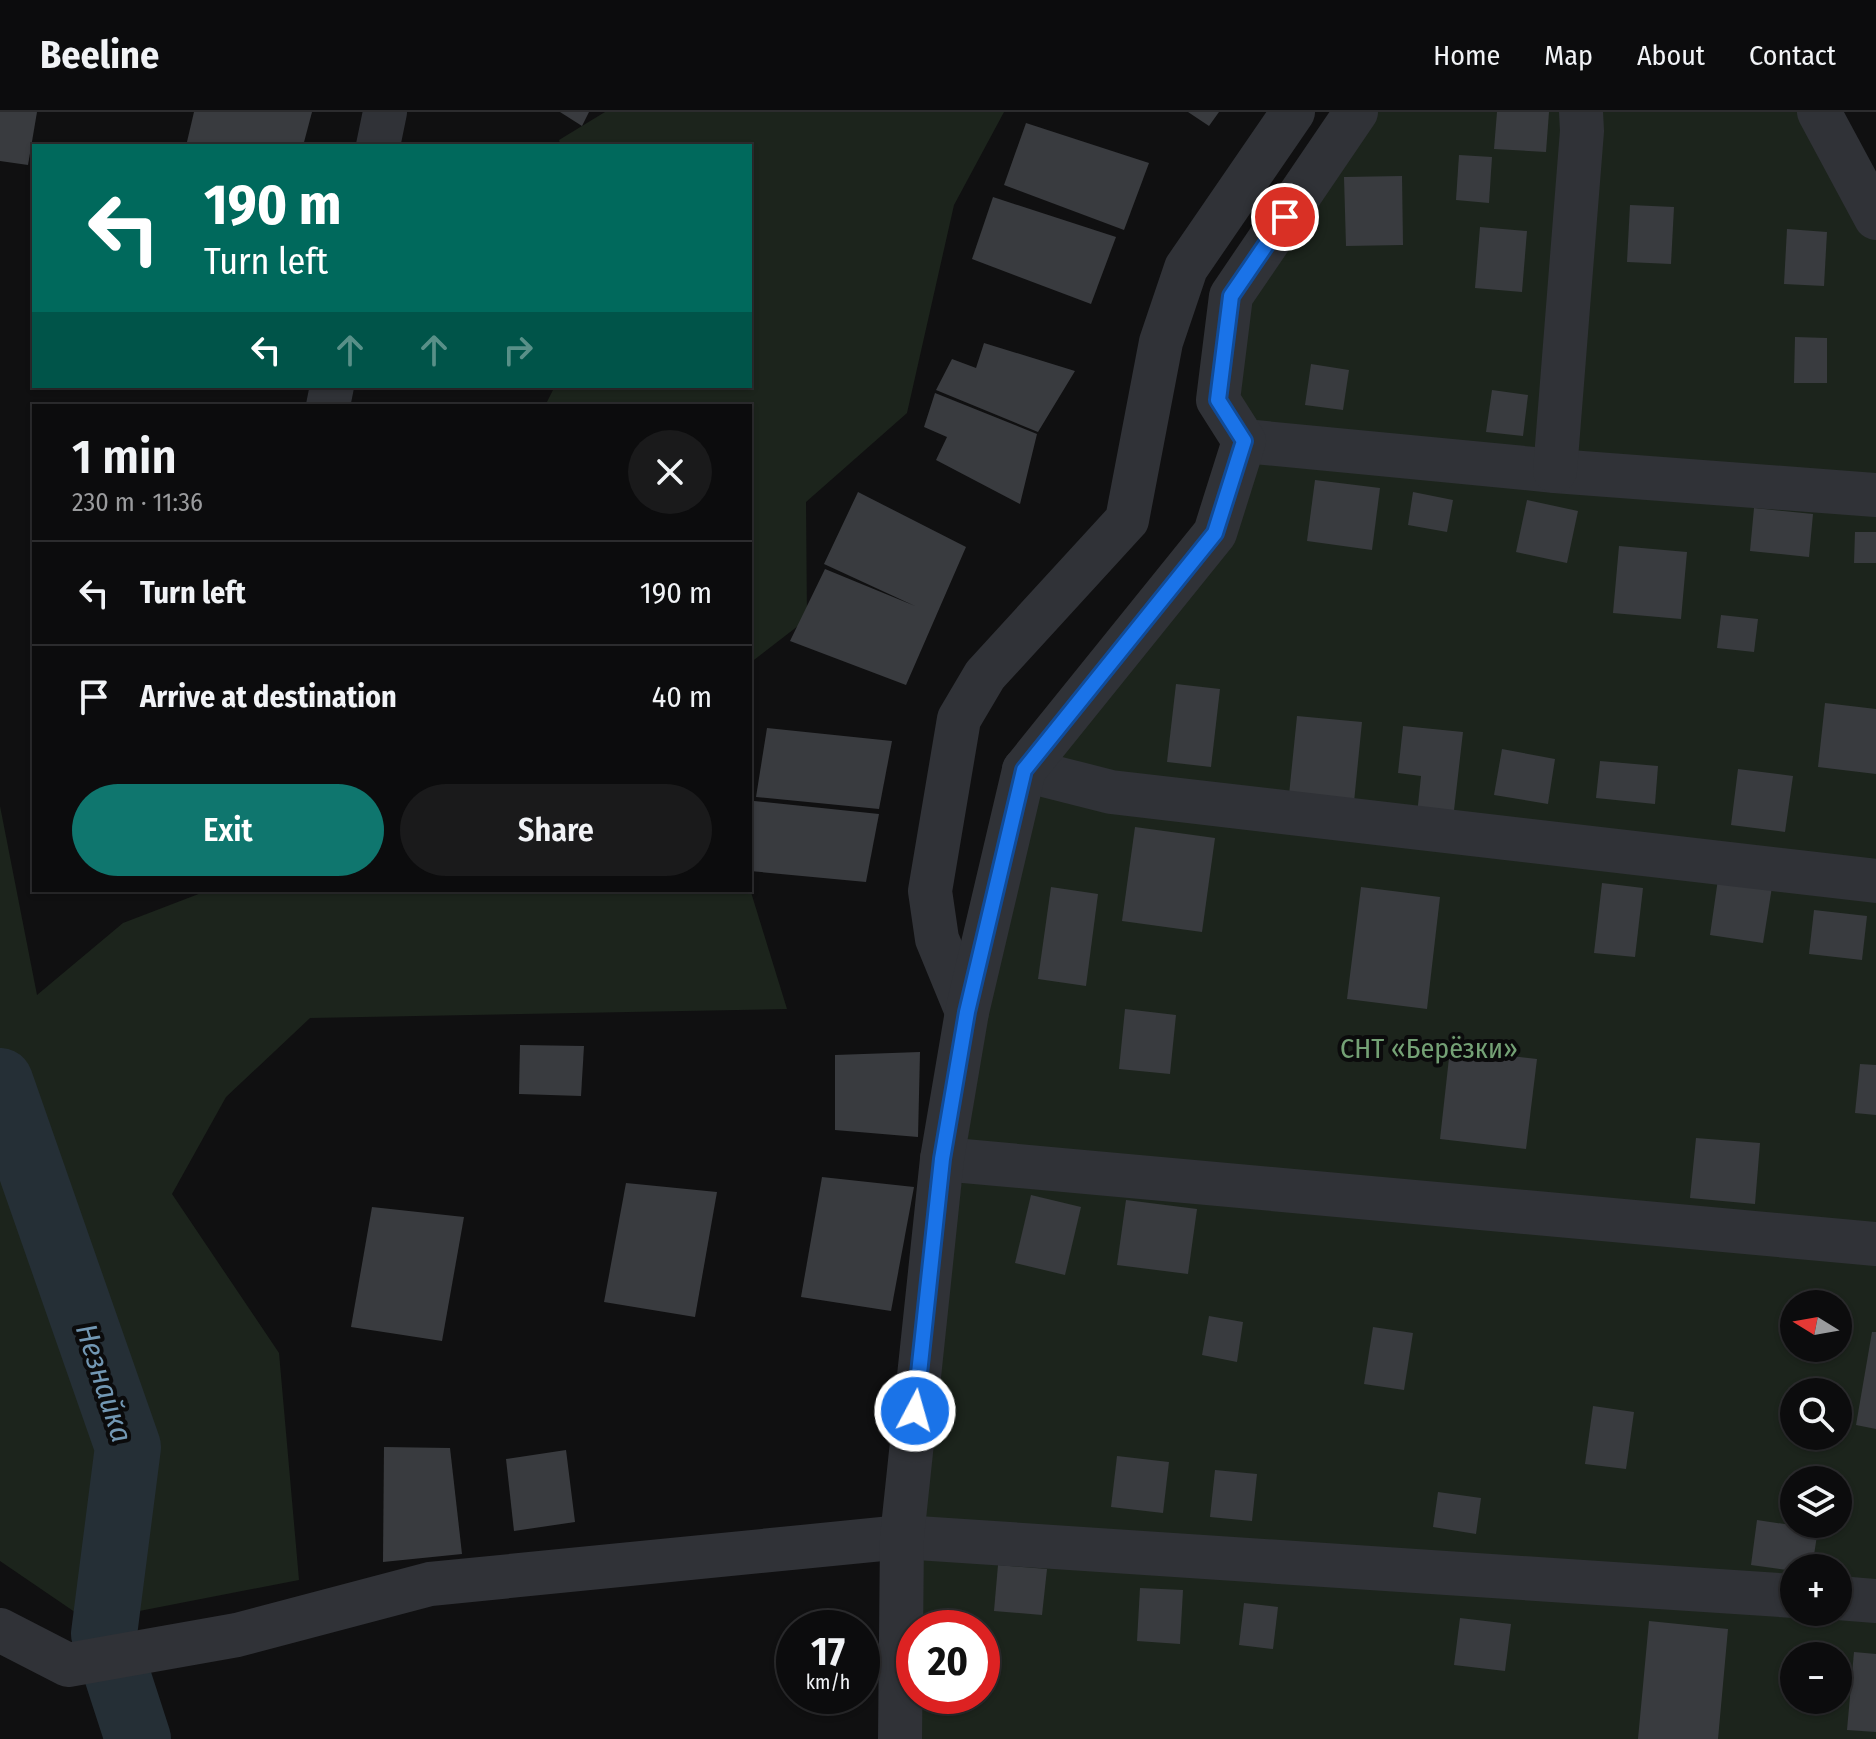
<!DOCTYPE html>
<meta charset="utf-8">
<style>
body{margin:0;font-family:"Fira Sans Condensed",sans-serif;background:#1a1a1b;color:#f1f3f6;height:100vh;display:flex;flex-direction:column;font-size:30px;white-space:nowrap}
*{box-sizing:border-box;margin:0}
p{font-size:26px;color:#9a9b9d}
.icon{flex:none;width:44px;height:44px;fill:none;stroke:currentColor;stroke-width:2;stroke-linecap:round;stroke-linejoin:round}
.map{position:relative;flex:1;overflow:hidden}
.sheet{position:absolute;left:32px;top:292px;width:720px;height:488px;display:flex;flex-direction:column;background:#0c0c0d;border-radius:0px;box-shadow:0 2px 6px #0004,0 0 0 2px #2c2c2e}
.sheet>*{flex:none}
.top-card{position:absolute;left:32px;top:32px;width:720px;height:244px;border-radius:0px;box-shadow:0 2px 6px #0004,0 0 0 2px #2c2c2e;background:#00695c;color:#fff;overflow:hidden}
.needle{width:52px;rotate:281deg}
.controls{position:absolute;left:1780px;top:1178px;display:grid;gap:16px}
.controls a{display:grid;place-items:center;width:72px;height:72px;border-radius:50%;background:#0c0c0d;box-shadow:0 2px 6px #0004,0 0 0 2px #2c2c2e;font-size:40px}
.speed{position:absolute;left:776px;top:1498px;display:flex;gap:16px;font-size:40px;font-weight:700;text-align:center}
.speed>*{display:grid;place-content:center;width:104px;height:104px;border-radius:50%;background:#0c0c0d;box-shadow:0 2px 6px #0004,0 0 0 2px #2c2c2e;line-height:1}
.speed small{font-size:20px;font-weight:400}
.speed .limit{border:12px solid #d22;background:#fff;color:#111}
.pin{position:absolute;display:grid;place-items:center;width:68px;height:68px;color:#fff;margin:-34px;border:4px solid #fff;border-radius:50%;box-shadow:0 2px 8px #0007}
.me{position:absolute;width:88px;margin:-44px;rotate:6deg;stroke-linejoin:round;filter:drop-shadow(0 0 6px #0008)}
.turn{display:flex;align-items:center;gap:28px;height:168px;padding:0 40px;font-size:36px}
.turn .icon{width:104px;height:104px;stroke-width:2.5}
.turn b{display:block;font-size:56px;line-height:68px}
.lanes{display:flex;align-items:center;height:76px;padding:0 40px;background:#0003;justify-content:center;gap:40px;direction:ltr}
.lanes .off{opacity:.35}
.round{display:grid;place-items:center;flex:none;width:84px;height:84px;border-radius:42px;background:#1a1a1b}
.head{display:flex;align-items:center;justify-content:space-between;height:136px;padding:0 40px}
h1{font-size:48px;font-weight:600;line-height:60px}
.action{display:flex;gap:16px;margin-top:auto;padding:16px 40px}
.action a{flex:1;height:92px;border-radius:48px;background:#0f766e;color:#fff;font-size:32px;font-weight:600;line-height:92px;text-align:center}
.action a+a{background:#1a1a1b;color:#f1f3f6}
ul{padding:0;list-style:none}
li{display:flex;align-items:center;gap:24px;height:104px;padding:0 40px;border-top:2px solid #2c2c2e}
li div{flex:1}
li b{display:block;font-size:30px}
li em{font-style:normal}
header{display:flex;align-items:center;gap:48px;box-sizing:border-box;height:112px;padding:0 40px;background:#0c0c0d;border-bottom:2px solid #2c2c2e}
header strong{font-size:38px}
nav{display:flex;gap:44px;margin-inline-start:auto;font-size:28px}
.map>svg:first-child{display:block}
</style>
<header>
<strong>Beeline</strong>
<nav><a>Home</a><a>Map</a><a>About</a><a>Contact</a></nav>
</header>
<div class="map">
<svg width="1876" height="1627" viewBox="0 0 1876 1627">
<rect width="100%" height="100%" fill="#101011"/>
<g fill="#1c241c" fill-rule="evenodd">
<path d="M605,0h399l-50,93 -47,208 -101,89 1,117 -57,44v-257h-205l10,-20h195v-240h-189l-2,-6z"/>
<path d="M1374,0h441l61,114v1513h-958v-43h64v-68h-65l-2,-108 98,-714 218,-316 19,-192zM1794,1192h44v44h-44zM1794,1280h44v44h-44zM1794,1368h44v44h-44zM1794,1456h44v44h-44zM1794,1544h44v44h-44z"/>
<path d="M0,694l37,189 86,-72 86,-33 541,-1 37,120 -477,9 -84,79 -54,97 107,159 20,227 -211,41 -88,-60z"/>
</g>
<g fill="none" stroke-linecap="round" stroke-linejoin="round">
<path stroke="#252f36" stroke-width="66" d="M0,969l128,366 -24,187 34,105"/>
</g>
<g fill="#393b3f">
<path d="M0,0h37l-9,53 -28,-4z"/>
<path d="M194,0h118l-9,34h-117z"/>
<path d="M560,0h29l-7,14z"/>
<path d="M1188,0h31l-10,14z"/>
<path d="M1497,0h52l-3,40 -52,-3z"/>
<path d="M1026,11l123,40 -25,67 -120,-45z"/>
<path d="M1459,43l33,2 -3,46 -33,-3z"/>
<path d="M1402,64l1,69 -57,1 -2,-69z"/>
<path d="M993,85l123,40 -25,67 -119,-45z"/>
<path d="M1630,93l44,2 -3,57 -44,-2z"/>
<path d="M1480,115l47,4 -5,61 -47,-4z"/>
<path d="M1787,117l40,3 -3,54 -40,-2z"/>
<path d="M1795,225l32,1v45h-33z"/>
<path d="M984,231l91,28 -37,61 -102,-42 16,-31 24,9z"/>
<path d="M1311,252l38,6 -6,40 -38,-5z"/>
<path d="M1492,278l36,5 -5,41 -37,-4z"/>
<path d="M935,281l102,41 -17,70 -84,-44 11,-23 -23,-10z"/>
<path d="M1315,368l65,8 -8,62 -65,-9z"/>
<path d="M858,380l108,55 -60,138 -116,-44 35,-72 90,37 -91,-42z"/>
<path d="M1413,380l40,8 -6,32 -39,-7z"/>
<path d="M1527,388l51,11 -11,52 -51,-11z"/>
<path d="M1754,396l59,6 -4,43 -59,-6z"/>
<path d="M1855,420h21v31h-22z"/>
<path d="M1619,434l68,6 -6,67 -68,-6z"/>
<path d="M1721,503l37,4 -4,33 -37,-4z"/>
<path d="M1176,572l44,5 -9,78 -44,-5z"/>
<path d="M1825,591l51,6v65l-58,-7z"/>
<path d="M1297,604l65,6 -8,80 -65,-7z"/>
<path d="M1403,614l60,6 -10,87 -36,-4 4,-39 -23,-3z"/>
<path d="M767,616l125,13 -13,68 -123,-12z"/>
<path d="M1502,637l53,10 -7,45 -54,-9z"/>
<path d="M1600,649l58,5 -3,38 -59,-6z"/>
<path d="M1738,657l55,7 -8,56 -54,-7z"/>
<path d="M754,689l125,13 -13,68 -116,-11v-46z"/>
<path d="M1135,715l80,11 -13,94 -80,-11z"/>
<path d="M1718,767l54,8 -9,56 -53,-8z"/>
<path d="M1602,771l41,5 -8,69 -41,-4z"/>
<path d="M1051,775l47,7 -12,92 -48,-7z"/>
<path d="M1361,775l79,10 -13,112 -80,-10z"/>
<path d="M1814,798l53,6 -5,44 -53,-6z"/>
<path d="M1125,897l51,6 -6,59 -51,-5z"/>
<path d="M520,933l64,1 -3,50 -62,-2z"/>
<path d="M1450,937l87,10 -11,90 -86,-10z"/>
<path d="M920,940l-2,85 -83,-7v-75z"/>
<path d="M1860,952l16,1v50l-21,-2z"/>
<path d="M1696,1026l64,5 -5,61 -65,-6z"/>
<path d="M822,1065l92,10 -23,124 -90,-14z"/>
<path d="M626,1071l91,9 -22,125 -91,-15z"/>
<path d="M1031,1083l50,12 -16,68 -50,-12z"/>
<path d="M1126,1088l71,9 -9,65 -71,-9z"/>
<path d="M372,1095l92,10 -22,124 -91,-14z"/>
<path d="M1209,1204l34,6 -6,40 -35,-7z"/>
<path d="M1373,1215l40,6 -9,57 -40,-6z"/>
<path d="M1872,1220h4v97l-20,-4z"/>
<path d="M1593,1294l41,6 -8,57 -41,-5z"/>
<path d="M384,1335l66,1 12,106 -79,8z"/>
<path d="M566,1338l9,72 -61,9 -8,-72z"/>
<path d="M1117,1344l52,6 -6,51 -52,-6z"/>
<path d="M1215,1358l42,4 -5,47 -42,-4z"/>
<path d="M1438,1380l43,6 -5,36 -43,-7z"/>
<path d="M1757,1408l61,9 -6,39h-18v3l-43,-6z"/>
<path d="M998,1453l49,4 -5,46 -48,-4z"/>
<path d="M1140,1476l43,2 -3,54 -43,-3z"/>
<path d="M1244,1491l34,4 -5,42 -34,-4z"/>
<path d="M1460,1506l51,6 -6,47 -51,-6z"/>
<path d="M1649,1509l79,8 -10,110h-80z"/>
<path d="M1854,1540l22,2v78l-29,-2z"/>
</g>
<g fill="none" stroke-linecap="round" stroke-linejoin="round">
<g stroke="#303237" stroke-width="44">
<path d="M1819,0l57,106"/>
<path d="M378,34l7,-34"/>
<path d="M328,294l4,-20"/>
<path d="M1244,329l311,30 321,24"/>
<path d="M1555,359l27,-340 -1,-19"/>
<path d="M1024,658l87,22 765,89"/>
<path d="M967,900l-30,-73 -7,-48 29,-172 26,-44 142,-155 34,-178 25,-74 107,-156"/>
<path d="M942,1047l934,85"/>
<path d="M1838,1486l38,3"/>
<path d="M0,1518l68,35 169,-30 193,-51 472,-47 892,59"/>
<path d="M900,1627l2,-202 40,-378 25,-147 57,-242 191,-237 29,-92 -26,-41 13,-104 125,-184"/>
</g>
</g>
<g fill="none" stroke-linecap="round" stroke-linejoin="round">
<defs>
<path id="route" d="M915,1299l27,-252 25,-147 57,-242 191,-237 29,-92 -26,-41 13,-104 54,-79"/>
</defs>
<use href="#route" stroke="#114b97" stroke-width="20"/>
<use href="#route" stroke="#1a73e8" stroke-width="14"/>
</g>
<g text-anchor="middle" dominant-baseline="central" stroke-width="8" stroke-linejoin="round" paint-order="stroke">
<g font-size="28" fill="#74a175" stroke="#0b0b0c">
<text x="1429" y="936">СНТ «Берёзки»</text>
</g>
<g font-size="30" font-style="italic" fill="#7297b3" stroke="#0b0b0c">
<text transform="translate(104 1271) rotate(72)">Незнайка</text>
</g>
</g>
</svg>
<div class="controls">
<a><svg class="needle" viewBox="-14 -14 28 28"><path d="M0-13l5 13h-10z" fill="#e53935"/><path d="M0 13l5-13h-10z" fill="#9a9b9d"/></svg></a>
<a><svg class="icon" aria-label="search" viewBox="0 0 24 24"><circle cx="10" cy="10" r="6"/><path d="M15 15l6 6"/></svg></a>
<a><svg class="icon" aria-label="layers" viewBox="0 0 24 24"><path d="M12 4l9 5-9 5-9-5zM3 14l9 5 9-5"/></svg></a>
<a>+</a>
<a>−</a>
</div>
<div class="speed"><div>17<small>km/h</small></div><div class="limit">20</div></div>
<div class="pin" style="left:1285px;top:105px;background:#d93025"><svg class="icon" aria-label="arrive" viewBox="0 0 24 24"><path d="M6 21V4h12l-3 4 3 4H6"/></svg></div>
<svg class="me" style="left:915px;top:1299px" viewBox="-20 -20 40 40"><circle r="17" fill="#1a73e8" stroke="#fff" stroke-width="3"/><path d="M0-11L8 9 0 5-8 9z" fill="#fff"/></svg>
<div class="top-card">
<div class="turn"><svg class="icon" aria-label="left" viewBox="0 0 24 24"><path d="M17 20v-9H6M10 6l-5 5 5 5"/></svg><div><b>190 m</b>Turn left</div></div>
<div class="lanes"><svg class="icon" aria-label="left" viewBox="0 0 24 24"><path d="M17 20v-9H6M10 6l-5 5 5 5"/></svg><svg class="icon off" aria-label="ahead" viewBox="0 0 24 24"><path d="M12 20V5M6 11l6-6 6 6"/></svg><svg class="icon off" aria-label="ahead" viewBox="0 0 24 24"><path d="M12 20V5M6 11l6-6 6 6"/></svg><svg class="icon off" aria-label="right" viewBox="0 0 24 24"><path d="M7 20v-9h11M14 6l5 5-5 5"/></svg></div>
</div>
<section class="sheet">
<div class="head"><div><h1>1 min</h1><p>230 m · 11:36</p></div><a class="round"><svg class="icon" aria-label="close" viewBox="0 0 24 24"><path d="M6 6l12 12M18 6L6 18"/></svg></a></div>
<ul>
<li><svg class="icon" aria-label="left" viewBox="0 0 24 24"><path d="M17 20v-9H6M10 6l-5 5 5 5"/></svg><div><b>Turn left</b></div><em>190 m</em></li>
<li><svg class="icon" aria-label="arrive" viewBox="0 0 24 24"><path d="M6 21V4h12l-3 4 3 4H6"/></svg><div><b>Arrive at destination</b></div><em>40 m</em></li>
</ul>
<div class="action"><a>Exit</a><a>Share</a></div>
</section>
</div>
